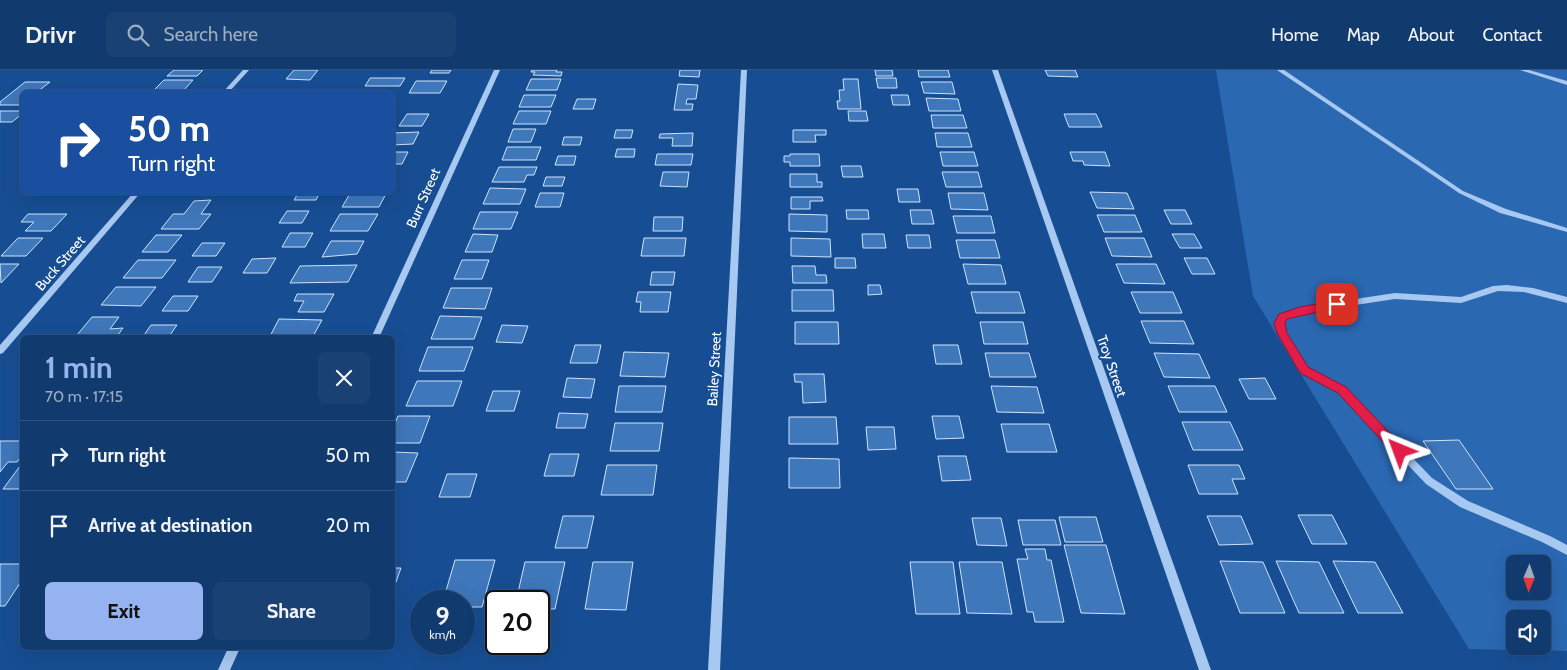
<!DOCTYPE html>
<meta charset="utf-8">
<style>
body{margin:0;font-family:Cabin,sans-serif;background:#1a4173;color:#f1f3f6;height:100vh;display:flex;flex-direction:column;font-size:19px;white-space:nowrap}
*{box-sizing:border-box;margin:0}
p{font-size:16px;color:#9cadc2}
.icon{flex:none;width:28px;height:28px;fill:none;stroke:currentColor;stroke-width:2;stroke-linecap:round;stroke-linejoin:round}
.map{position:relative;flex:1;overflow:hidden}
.drawer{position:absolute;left:20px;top:265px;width:375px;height:315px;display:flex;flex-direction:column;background:#113a6e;border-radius:8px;box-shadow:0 5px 20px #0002,0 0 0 1px #305481}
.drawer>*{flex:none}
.banner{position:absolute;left:20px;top:20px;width:375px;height:105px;border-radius:8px;box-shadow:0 5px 20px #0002,0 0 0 1px #305481;background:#1a4fa0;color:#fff;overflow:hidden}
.needle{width:32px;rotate:182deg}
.tools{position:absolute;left:1506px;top:485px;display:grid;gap:10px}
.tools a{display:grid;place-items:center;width:45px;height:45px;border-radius:8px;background:#113a6e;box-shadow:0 5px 20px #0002,0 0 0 1px #305481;font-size:25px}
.speed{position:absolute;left:410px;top:520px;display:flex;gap:10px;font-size:25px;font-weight:700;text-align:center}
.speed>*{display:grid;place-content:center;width:65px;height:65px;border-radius:50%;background:#113a6e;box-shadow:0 5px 20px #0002,0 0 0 1px #305481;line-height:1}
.speed small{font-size:12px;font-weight:400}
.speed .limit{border:2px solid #111;border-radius:8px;background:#fff;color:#111}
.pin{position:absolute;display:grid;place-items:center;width:42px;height:42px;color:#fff;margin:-21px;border-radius:10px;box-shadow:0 2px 8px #0006}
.me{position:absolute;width:55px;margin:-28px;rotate:316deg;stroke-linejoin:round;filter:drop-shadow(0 0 4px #0008)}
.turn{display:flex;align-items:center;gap:18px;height:105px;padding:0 25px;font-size:22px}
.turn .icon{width:65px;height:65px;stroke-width:2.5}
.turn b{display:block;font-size:35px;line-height:42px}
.round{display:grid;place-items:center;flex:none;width:52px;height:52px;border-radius:8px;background:#1a4173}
.summary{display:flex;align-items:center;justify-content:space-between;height:85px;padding:0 25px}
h1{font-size:30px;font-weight:800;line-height:38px;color:#95b2f1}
.button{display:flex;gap:10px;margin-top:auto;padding:10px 25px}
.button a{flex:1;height:58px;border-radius:8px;background:#95b2f1;color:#111;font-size:20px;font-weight:800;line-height:58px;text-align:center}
.button a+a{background:#1a4173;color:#f1f3f6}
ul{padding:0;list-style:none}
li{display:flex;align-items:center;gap:15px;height:70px;padding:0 25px;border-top:1px solid #305481}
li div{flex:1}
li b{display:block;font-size:19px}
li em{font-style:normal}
header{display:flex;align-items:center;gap:30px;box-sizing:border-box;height:70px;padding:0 25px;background:#113a6e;border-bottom:1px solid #305481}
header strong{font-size:24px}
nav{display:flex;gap:28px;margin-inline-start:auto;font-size:18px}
.search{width:350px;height:45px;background:#1a4173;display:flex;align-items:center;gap:12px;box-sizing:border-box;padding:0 18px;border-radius:8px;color:#9cadc2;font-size:19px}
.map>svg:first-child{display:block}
</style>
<header>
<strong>Drivr</strong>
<div class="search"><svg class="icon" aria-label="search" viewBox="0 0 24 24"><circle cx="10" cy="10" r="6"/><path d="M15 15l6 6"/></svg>Search here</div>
<nav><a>Home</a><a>Map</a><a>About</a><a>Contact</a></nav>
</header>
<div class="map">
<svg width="1567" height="600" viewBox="0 0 1567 600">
<rect width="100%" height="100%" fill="#174e93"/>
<path fill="#2a68b2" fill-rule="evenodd" d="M1216,0h351v581l-98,-2 -216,-353zM1515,494h27v27h-27zM1515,549h27v27h-27z"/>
<g fill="#3f77bb" stroke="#cee3fc">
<path d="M174,0h29l-6,6h-30z"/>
<path d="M294,0h24l-8,10 -24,-1z"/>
<path d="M432,0h19l-2,3h-19z"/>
<path d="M532,0h25l-1,2h6l-1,4 -28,-1 2,-3h-4z"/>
<path d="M680,0h20l-1,7 -20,-1z"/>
<path d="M875,0h17l1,6h-17z"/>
<path d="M918,0h30l2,7h-31z"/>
<path d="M1045,0h30l3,7 -30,-1z"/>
<path d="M370,8h35l-5,8h-35z"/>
<path d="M876,8h20l1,10h-19z"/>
<path d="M531,9h30l-4,11h-31z"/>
<path d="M843,9h15l3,30h-23l-1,-8h3l-1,-11h5z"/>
<path d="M164,10h29l-11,12h-30z"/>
<path d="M416,11h31l-7,12h-31z"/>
<path d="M25,12h25l-13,10h-15v13h-22v-3z"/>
<path d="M921,12h31l3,12 -31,-1z"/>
<path d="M678,14l20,1 -2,14h-9l-1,5h7l-1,6h-18z"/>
<path d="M524,25h32l-5,12h-32z"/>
<path d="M891,25h17l2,10h-17z"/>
<path d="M926,28l32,1 3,12h-32z"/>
<path d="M577,29h19l-3,10h-20z"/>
<path d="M0,41h22v3l-10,8h-12z"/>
<path d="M519,41h32l-5,13h-33z"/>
<path d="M848,41h18l2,10h-19z"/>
<path d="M407,44h22l-7,12h-23z"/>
<path d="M1064,44h32l6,13h-33z"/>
<path d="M931,45h32l4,13h-34z"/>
<path d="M513,59h23l-5,13h-23z"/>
<path d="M616,60h17l-2,8h-17z"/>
<path d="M793,60h33v5h-11l1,7h-23z"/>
<path d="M419,62l-6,12 -21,1v-12z"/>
<path d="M693,63l-1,13h-20l1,-8h-14l1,-4z"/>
<path d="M935,63h33l4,14h-35z"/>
<path d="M564,67h18l-2,8h-18z"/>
<path d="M507,77h34l-5,13h-34z"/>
<path d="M617,79h18l-1,8h-19z"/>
<path d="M392,82h16l-6,12h-10z"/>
<path d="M940,82h34l4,14h-35z"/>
<path d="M1070,82h35l5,14 -26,-1 -1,-4h-10z"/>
<path d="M657,84h36l-2,11h-36z"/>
<path d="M790,84h29l1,12h-30v-4h-6v-6h6z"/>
<path d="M558,86h18l-2,9h-19z"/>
<path d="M841,96h20l2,11h-20z"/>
<path d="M499,97h38l-3,8h-7l-3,7h-32z"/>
<path d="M663,102h26l-2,15 -27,-1z"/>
<path d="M942,102h36l4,15h-36z"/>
<path d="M790,104h27v8h5v5h-32z"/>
<path d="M546,107h19l-3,9h-19z"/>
<path d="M490,118l36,1 -6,15h-37z"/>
<path d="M897,119h21l2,13h-21z"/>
<path d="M299,122h21l-4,8h-22z"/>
<path d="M351,122h36l-8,15h-37z"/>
<path d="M1090,122l37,1 7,16 -37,-1z"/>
<path d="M540,123h24l-4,14h-25z"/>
<path d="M948,123h36l4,17 -37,-1z"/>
<path d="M791,127h31l1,4h-13v8h-19z"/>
<path d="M211,130l-10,14h10l-12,15h-38l12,-15h11l10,-13z"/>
<path d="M846,140h22l1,9h-22z"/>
<path d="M910,140h21l3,14h-22z"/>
<path d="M1164,140h21l7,14h-21z"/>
<path d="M287,141h22l-7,12h-23z"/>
<path d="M480,142h38l-7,17h-38z"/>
<path d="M28,144h39l-16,17h-26l9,-9h-13z"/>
<path d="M340,144h38l-10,17h-38z"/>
<path d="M789,144l38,1v17l-38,-1z"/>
<path d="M1097,145h38l7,17h-38z"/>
<path d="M953,146h38l4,17h-38z"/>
<path d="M654,147h29l-1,14h-29z"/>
<path d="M290,163h23l-8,14h-23z"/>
<path d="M473,164l25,1 -6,17h-27z"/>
<path d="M862,164h22l2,14h-23z"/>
<path d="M1172,164h22l8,14h-22z"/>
<path d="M156,165h26l-14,17h-26z"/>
<path d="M906,165h23l2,13h-23z"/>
<path d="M18,168h25l-17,18h-25z"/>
<path d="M644,168h42l-2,18h-43z"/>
<path d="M791,168l39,1 1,18 -40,-1z"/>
<path d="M1105,168h39l8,19 -40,-1z"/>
<path d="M956,170h39l5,18h-40z"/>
<path d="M331,171h33l-7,13 -35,3z"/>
<path d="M202,173h23l-9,13h-24z"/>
<path d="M276,188l-9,15h-24l9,-14z"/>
<path d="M835,188h20l1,10h-21z"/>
<path d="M1184,188h23l8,16h-23z"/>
<path d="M138,190h38l-14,18h-39z"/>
<path d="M462,190h27l-7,19h-28z"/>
<path d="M0,194h19l-18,19z"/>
<path d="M963,194l38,1 5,19h-38z"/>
<path d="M1116,194h40l9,20 -41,-1z"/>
<path d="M357,195l-9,17 -58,1 10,-17z"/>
<path d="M792,196h23l1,9h10l1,8h-34z"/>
<path d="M198,197h24l-10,15h-24z"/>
<path d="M652,202h23l-2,13h-23z"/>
<path d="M868,215h12l2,9 -14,1z"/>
<path d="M116,217h40l-15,19 -40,-1z"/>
<path d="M451,218h41l-7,21 -42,-1z"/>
<path d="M792,220h41l1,21h-42z"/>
<path d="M638,222h33l-3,20h-28l1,-10h-5z"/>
<path d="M971,222h48l6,21h-49z"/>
<path d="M1131,222h42l9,21h-42z"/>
<path d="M297,224h37l-10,18h-26l6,-11h-10z"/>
<path d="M173,226h25l-10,15h-26z"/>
<path d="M440,246l42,1 -8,22h-43z"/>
<path d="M92,247h27l-9,12 13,-1 -5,7h-41z"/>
<path d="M279,249l43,1 -10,18h-43z"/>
<path d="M1141,251h43l10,23 -44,-1z"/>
<path d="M795,252h43l1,22h-44z"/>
<path d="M980,252h43l5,22h-44z"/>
<path d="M151,255h26l-9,13h-26z"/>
<path d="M502,255l26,1 -6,17 -26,-1z"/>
<path d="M575,275h26l-4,18h-27z"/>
<path d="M933,275h25l4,19h-26z"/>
<path d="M428,277h45l-9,24h-45z"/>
<path d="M624,282l45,1 -4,24 -45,-1z"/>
<path d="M985,283h44l7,24h-46z"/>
<path d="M1154,283l45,1 11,24 -46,-1z"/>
<path d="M794,304h30l2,28 -23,1 -1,-21h-7z"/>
<path d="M567,308l28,1 -4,19 -28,-1z"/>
<path d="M1265,308l11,21h-27l-10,-20z"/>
<path d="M417,311h45l-9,25h-47z"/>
<path d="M619,316h47l-4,26h-47z"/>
<path d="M991,316l46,1 7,26 -47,-1z"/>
<path d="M1168,316h47l12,26h-48z"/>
<path d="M493,321h27l-6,20h-28z"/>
<path d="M559,343l29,1 -3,14h-29z"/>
<path d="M398,346h32l-10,27h-28v-13z"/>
<path d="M932,346h27l5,22 -28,1z"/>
<path d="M789,347h47l2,27h-49z"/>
<path d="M1182,352h48l13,28h-50z"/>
<path d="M615,353h48l-4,28h-49z"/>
<path d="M1001,354h48l8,28h-50z"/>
<path d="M866,357h28l2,22 -28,1z"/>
<path d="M1459,370l34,49h-37l-33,-48z"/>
<path d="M0,371h22v14l-5,7h-9l-8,10z"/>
<path d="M392,382l26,1 -12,29h-14z"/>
<path d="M550,384h29l-5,22h-30z"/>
<path d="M938,386h28l5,24 -29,1z"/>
<path d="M789,388l50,1 1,29h-51z"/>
<path d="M607,395h50l-4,30h-52z"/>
<path d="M1188,395h51l6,14h-13l6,15h-39z"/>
<path d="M20,396h2v23h-19z"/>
<path d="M447,404h30l-7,23h-31z"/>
<path d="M1298,445h34l15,29h-35z"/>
<path d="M563,446h31l-7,32h-32z"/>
<path d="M1207,446h34l12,28 -34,1z"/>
<path d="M1059,447h37l7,25h-38z"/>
<path d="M972,448h29l6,28 -30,-1z"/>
<path d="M1018,450h37l6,25h-38z"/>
<path d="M1064,475h42l19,69 -44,-1z"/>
<path d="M1025,479h20l2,11h4l13,62h-29l-2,-10h-6l-10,-53h11z"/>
<path d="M455,490h40l-13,47h-18v-6h-21z"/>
<path d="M1220,491l43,1 22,51h-45z"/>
<path d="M1276,491l43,1 25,51h-45z"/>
<path d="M1333,491l42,1 28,51h-45z"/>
<path d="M525,492h40l-10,47h-16v-8h-23z"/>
<path d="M593,492h40l-7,48 -41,-1z"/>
<path d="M910,492h43l7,52h-44z"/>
<path d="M959,492h43l10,52 -45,-1z"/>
<path d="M0,494h22v16l-17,26h-5z"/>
<path d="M392,498h9l-9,25z"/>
</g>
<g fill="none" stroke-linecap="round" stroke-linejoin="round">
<g fill="#a7c8f0" fill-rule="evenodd">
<path d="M243,0h6l-20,22h-6z"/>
<path d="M494,0h6l-121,268h-8z"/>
<path d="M741,0h6l-27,600h-12z"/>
<path d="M992,0h6l213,600h-12z"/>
<path d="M1277,0h7l179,121 43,18 61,19v4l-67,-19 -41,-20z"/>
<path d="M1520,0h9l38,11v4z"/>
<path d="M134,122h7l-138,161 -3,1v-9z"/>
<path d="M1507,215l26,3 34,9v6l-43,-11 -26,-1 -37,12 -66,-4 -79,12 -30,8 -3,4 7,16 17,29 38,20 87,90 36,23 82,35 17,9v10l-25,-13 -82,-35 -34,-23 -87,-92 -38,-20 -19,-33 -7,-16 5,-8 36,-10 79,-12 66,4 32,-11z"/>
<path d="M228,578h12l-10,22h-12z"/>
</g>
</g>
<path fill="#e11d48" stroke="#92132f" d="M1337,230l5,4 -1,3 -54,12 -2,4 2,10 21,34 38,20 58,61 2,3 -2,4h-9l-57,-62 -38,-20 -23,-40 -3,-10 5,-9 21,-7z"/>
<g text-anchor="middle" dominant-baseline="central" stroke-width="4" stroke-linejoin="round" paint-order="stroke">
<g font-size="14" fill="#fff" stroke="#174e93">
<text transform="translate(423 128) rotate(-66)">Burr Street</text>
<text transform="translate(60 193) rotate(-49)">Buck Street</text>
<text transform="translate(1112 296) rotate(71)">Troy Street</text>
<text transform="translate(714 299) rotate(-87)">Bailey Street</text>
</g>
</g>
</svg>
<div class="tools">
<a><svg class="needle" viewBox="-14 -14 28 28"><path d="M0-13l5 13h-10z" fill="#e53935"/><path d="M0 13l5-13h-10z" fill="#9cadc2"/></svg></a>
<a><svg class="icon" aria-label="sound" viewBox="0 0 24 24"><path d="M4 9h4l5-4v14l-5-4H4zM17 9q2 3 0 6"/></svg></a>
</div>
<div class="speed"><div>9<small>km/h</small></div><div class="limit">20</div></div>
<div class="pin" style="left:1337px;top:234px;background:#d93025"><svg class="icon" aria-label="arrive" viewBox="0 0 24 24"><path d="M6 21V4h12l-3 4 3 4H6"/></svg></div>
<svg class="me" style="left:1400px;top:381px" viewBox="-20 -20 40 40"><path d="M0-17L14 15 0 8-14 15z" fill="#e11d48" stroke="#fff" stroke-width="4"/></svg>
<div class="banner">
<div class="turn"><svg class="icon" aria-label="right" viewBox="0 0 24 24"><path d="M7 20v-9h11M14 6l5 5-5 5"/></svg><div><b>50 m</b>Turn right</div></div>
</div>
<section class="drawer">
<div class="summary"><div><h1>1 min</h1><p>70 m · 17:15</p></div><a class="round"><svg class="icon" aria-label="close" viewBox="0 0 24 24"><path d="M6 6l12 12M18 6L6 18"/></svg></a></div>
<ul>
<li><svg class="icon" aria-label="right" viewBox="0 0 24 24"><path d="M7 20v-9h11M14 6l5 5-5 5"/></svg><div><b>Turn right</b></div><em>50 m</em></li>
<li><svg class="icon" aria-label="arrive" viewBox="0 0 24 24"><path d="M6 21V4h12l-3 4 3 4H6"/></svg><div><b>Arrive at destination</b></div><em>20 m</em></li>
</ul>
<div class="button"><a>Exit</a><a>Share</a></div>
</section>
</div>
